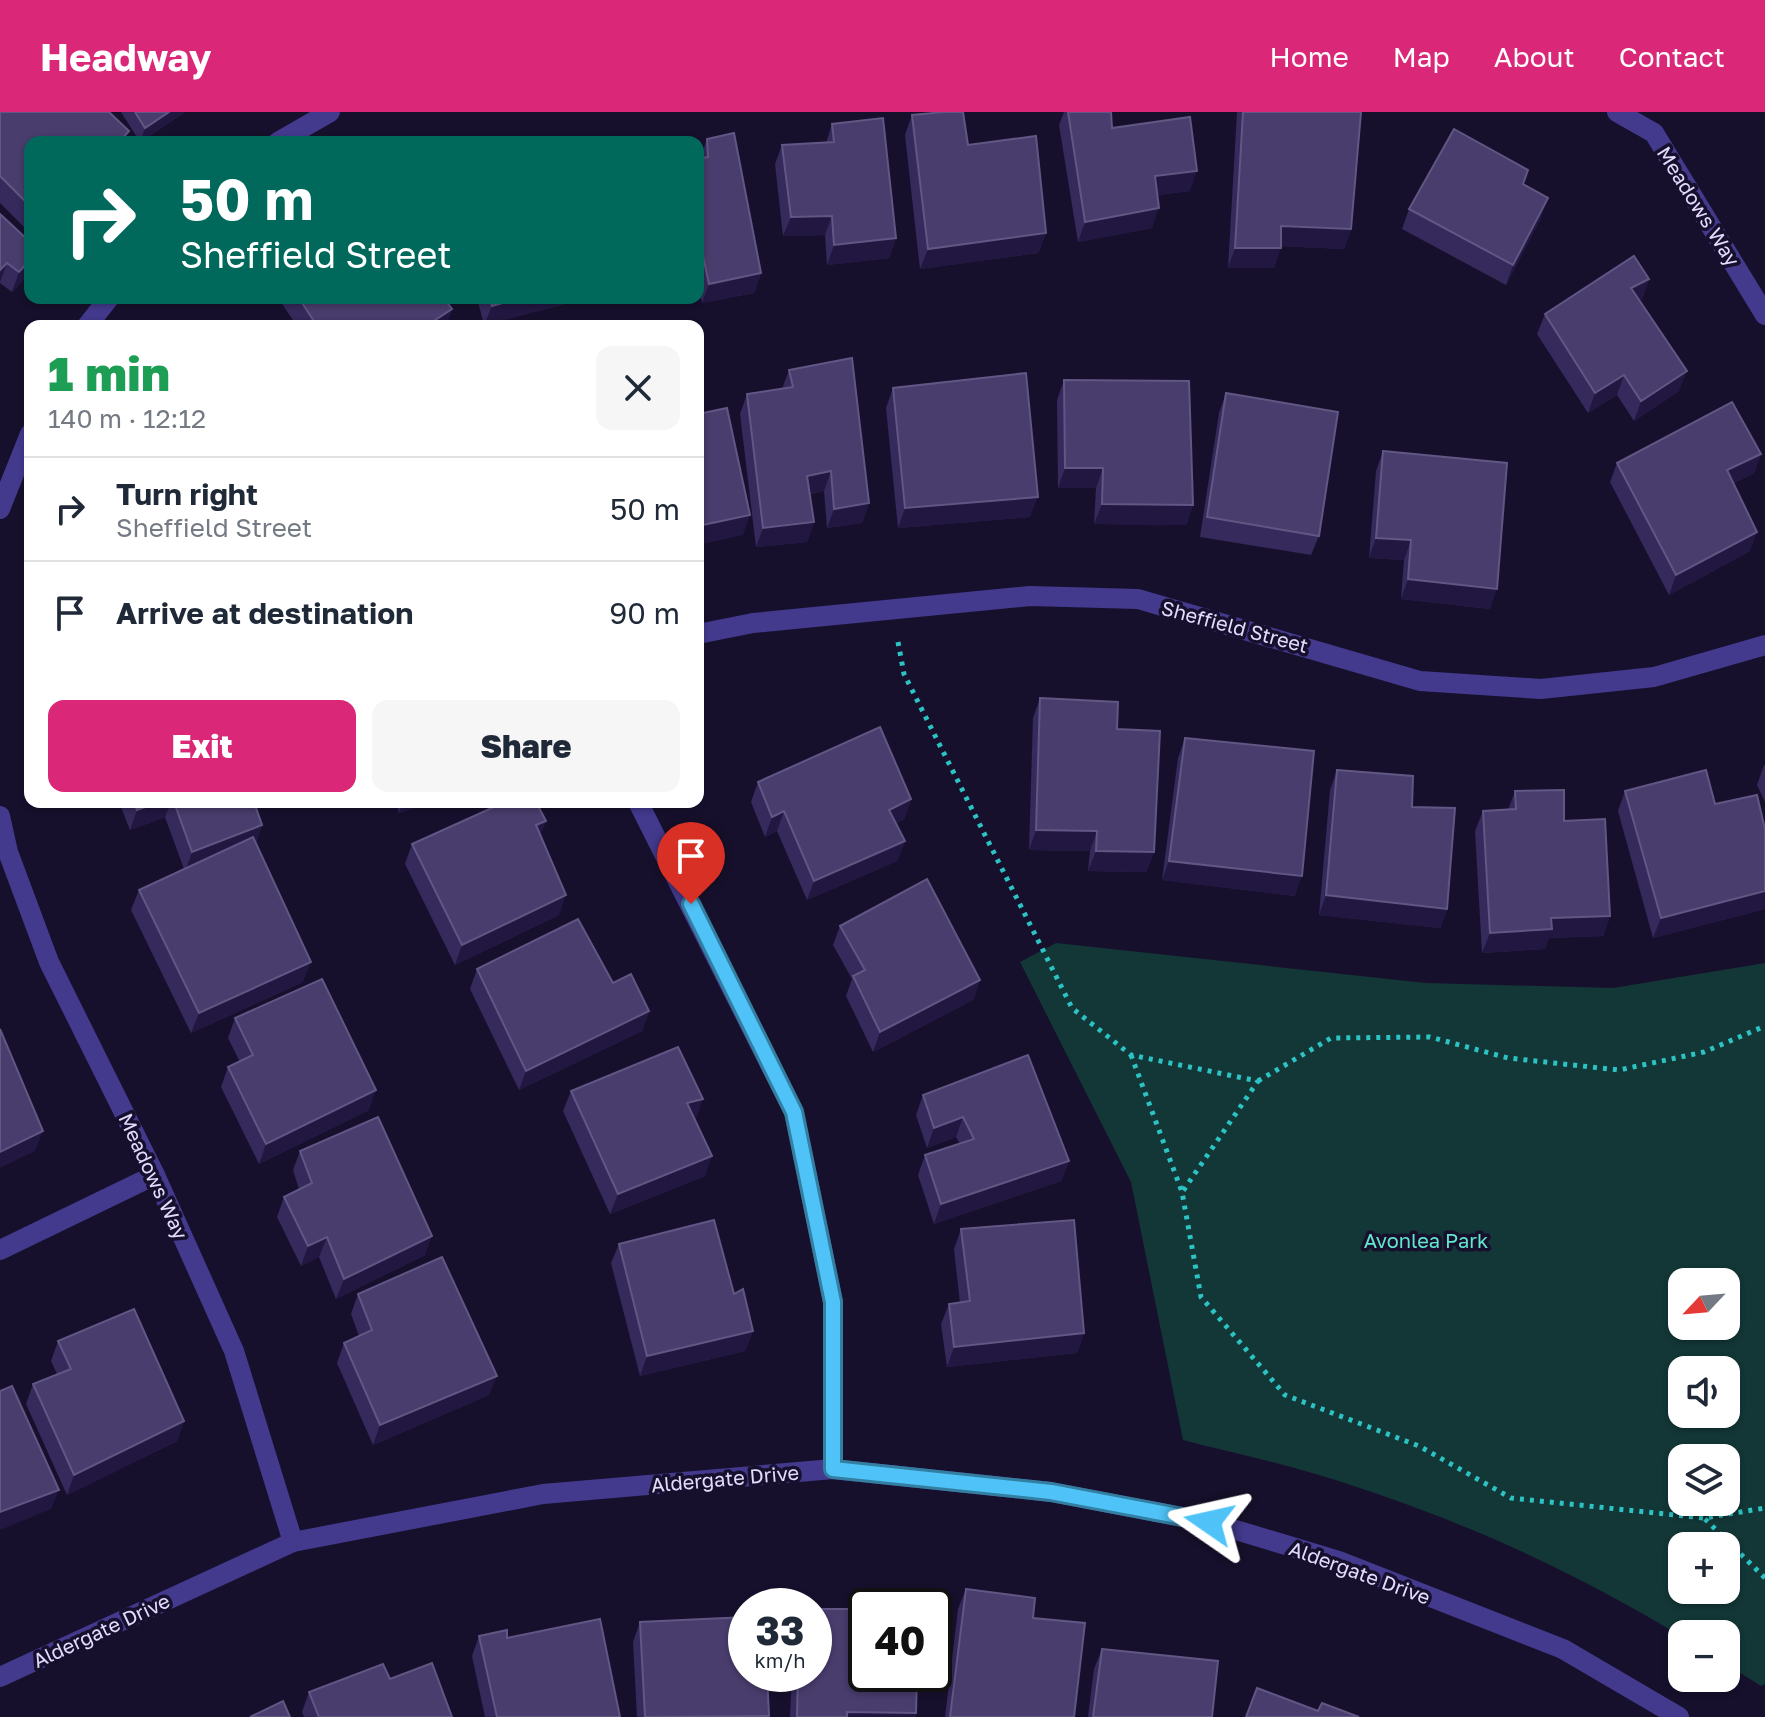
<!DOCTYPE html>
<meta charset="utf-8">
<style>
body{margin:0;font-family:"Golos Text",sans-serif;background:#f6f6f7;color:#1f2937;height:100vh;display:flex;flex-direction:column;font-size:30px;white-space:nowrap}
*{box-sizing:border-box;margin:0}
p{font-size:26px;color:#747a83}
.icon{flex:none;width:44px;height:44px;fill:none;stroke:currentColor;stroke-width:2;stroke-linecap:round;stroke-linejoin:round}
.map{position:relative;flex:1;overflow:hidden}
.details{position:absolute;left:24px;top:208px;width:680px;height:488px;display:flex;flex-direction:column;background:#fff;border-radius:16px;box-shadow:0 2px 6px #0004}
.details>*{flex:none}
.hud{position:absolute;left:24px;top:24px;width:680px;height:168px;border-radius:16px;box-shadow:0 2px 6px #0004;background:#00695c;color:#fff;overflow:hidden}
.needle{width:52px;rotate:244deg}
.fabs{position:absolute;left:1668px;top:1156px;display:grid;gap:16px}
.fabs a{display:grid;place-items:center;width:72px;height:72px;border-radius:16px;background:#fff;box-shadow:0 2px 6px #0004;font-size:40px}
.speed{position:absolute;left:728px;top:1476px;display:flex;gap:16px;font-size:40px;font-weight:700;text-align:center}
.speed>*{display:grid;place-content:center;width:104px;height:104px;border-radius:50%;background:#fff;box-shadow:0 2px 6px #0004;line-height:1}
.speed small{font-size:20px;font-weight:400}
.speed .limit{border:4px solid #111;border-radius:12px;background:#fff;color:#111}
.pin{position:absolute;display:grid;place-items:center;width:68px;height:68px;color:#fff;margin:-82px -34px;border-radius:50% 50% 50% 0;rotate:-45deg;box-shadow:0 0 8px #0007}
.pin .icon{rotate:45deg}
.me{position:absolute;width:88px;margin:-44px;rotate:281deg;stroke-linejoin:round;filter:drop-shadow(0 0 6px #0008)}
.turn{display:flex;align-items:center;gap:28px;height:168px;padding:0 24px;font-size:36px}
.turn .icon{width:104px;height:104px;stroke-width:2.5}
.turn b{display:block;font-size:56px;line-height:68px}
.round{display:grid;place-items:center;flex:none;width:84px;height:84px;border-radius:16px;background:#f6f6f7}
.summary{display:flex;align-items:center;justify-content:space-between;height:136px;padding:0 24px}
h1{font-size:48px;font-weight:800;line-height:60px;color:#1e9e55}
.action{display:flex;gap:16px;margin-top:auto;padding:16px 24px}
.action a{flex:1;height:92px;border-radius:16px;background:#db2777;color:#fff;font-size:32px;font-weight:800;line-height:92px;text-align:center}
.action a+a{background:#f6f6f7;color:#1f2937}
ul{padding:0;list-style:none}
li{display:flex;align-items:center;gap:24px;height:104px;padding:0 24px;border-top:2px solid #e0e1e3}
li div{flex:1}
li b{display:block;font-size:30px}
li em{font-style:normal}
header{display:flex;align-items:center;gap:48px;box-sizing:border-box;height:112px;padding:0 40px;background:#db2777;color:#fff}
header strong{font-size:38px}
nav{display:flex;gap:44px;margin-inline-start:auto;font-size:28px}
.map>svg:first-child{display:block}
</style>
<header>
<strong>Headway</strong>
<nav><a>Home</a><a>Map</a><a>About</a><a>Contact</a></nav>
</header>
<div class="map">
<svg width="1765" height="1605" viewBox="0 0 1765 1605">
<rect width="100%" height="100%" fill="#17102d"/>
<path fill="#133637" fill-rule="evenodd" d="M1056,831l370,40 187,5 152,-25v721l-4,2 -35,-22v-30h-44v3c-112,-69 -237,-124 -363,-162 -45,-14 -91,-23 -136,-35l-52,-258 -111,-220zM1682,1170h44v44h-44zM1682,1258h44v44h-44zM1682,1346h44v44h-44zM1682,1434h44v44h-44z"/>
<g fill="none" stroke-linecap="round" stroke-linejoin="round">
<g stroke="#2cc3c4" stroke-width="5" stroke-dasharray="4 6" stroke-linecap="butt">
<path d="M898,530l6,32 168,334 59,47 127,26 -75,110"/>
<path d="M1131,943l51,137 19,105 84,98 134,51 92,52 193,20 61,-10"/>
<path d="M1258,969l73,-43 99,-1 78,21 111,12 85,-18 61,-26"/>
<path d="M1705,1407l60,59"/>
</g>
<g stroke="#433a8e" stroke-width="20">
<path d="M1617,0l37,21 111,182"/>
<path d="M278,30l52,-30"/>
<path d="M87,214l22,-28"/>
<path d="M0,397l30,-75"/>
<path d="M698,522l55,-11 277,-27 108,3 282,82 121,8 113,-12 111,-32"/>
<path d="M638,690l156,310 39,190v167"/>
<path d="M0,704l8,36 41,110 106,213 79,176 59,191"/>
<path d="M0,1138l155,-75"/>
</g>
<path stroke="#433a8e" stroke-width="20" d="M0,1565l293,-135 250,-48 290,-25 218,23 158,30 130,39 224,88 116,68"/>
</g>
<g fill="#36295b">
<path d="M0,0l30,30v91l-30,-30z"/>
<path d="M121,0h64l-45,30z"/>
<path d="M1064,0h47l1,16 78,63 -33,4 -5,33 -74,14 -19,-117z"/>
<path d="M1237,0h124l-10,117 -7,20 -63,-3 -7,22h-46z"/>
<path d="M912,3l56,30 78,88 -8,20 -118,16 -15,-134z"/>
<path d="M832,12l64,114 -7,20 -62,7 -2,-30 -42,1 -8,-72 7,-19 44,-2z"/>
<path d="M707,27l54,134 -7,20 -52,10 -4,-17v-127h2z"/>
<path d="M1523,72l18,34 -35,67 -104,-56 7,-20z"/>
<path d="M0,102l30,59 -18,19 -12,-9z"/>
<path d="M1649,167l-7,20 -3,1 40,91 -45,30 -17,-26 -29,18 -51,-79 8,-20z"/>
<path d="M278,186h166l8,11 -6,17h-149z"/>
<path d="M477,186h111l-104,27z"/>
<path d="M789,258l80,133 -7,20 -35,5 -3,-37 -14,3 4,28 -7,20 -51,5 -16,-133 7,-20 35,-5z"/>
<path d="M1064,268l129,125 -7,20 -92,-1 2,-36h-38l-1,-88z"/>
<path d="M893,276l137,129 -132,11 -12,-120z"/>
<path d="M1226,281l93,143 -8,19 -111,-18 19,-124z"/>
<path d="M1383,339l107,158 -89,-10 3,-39 -35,-2 7,-87z"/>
<path d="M1761,342l-7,19 -20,10 16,68 -81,44 -59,-113 7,-19z"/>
<path d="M1040,586l77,31 37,123 -8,20 -58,-1 2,-20 -61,-1 4,-132z"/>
<path d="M1185,626l110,158 -133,-16 16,-122z"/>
<path d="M1764,653h1v37l-8,-17z"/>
<path d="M1337,658l75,37 35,102 -7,19 -121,-13 11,-125z"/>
<path d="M758,670l153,17 -7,20 -8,4 9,18 -8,20 -90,39 -30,-69 -12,6 -14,-35z"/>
<path d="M1515,679l49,30 46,95 -7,20 -54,2 -4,11 -63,4 -7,-122 8,-20 25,-1z"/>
<path d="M1625,679l90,13 50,25v80l-112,29 -35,-127z"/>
<path d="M119,690h135l8,23 -6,18 47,139 -112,51 -60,-123 8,-20 45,-21 -19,-52 -35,13z"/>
<path d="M396,690h37l-34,11z"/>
<path d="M546,709l-6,14 19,80 -104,50 -50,-101 7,-20z"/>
<path d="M840,814l140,54 -7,20 -100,52 -27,-56 6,-17 -19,-34z"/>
<path d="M477,857l136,14 36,28 -7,20 -123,59 -49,-101z"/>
<path d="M235,906l134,92 -110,54 -38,-77 7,-20 12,-5 -12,-24z"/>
<path d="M571,979l125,28h-1l10,57 -95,38 -47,-103z"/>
<path d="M923,983l146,66 -8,20 -127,43 -16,-49 7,-20 35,-11 -4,-7 -29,11 -11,-33z"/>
<path d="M300,1039l125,104 -89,44 -17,-42 -18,9 -24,-49 7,-20 15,-8 -6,-19z"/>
<path d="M961,1117l123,104 -7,20 -130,14 -6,-43 8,-20 11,-1 -6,-54z"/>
<path d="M619,1132l134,87 -8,20 -105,25 -29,-113z"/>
<path d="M358,1182l131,101 -116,50 -36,-82 7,-20 15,-7 -8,-22z"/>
<path d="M58,1229l126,80 -7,20 -110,54 -41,-91 7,-20 24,-10 -6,-13z"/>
<path d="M966,1477l67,29 41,99h-129l13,-108z"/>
<path d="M640,1510l129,95h-132l-4,-75z"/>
<path d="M479,1524l28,2 113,79h-135l-13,-61z"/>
<path d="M1102,1537l110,68h-124l6,-48z"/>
<path d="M792,1562h22l102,39 -1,4h-125z"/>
<path d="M390,1567l62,38h-148l-2,-5 7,-20z"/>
</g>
<g fill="#221741">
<path d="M169,0h16l-45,30 5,-14z"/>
<path d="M129,19l-4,11h-6z"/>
<path d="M1197,59l-7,20 -43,5 8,-20z"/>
<path d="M1548,86l-7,20 -35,67 7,-20z"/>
<path d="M1159,96l-7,20 -74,14 7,-20z"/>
<path d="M832,104l-7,19 -42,1 8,-19z"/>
<path d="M1281,114l70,3 -7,20 -70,-3z"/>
<path d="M1046,121l-8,20 -118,16 8,-20z"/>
<path d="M896,126l-7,20 -62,7 7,-20z"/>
<path d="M1235,136h46l-7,20h-46z"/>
<path d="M703,144l-5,13v-12z"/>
<path d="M30,148v13l-18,19 7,-20z"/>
<path d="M7,151l-7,19v-12z"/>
<path d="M761,161l-7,20 -52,10 7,-19z"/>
<path d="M1649,167l-7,20 -18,9 7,-20z"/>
<path d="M520,186h68l-104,27 8,-19z"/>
<path d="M452,197l-6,17h-21z"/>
<path d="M1687,259l-8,20 -45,30 7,-20z"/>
<path d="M1624,263l-7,20 -29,18 7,-20z"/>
<path d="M1761,342l-7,19 -34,17 7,-20z"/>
<path d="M1065,356h38l-7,20h-38z"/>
<path d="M831,359l-7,20 -24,4 7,-19z"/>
<path d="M1038,385l-8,20 -132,11 7,-20z"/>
<path d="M869,391l-7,20 -35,5 7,-19z"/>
<path d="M1102,392l91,1 -7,20 -92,-1z"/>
<path d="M750,403l-7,20 -45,10v-19z"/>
<path d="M814,410l-7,20 -51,5 7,-19z"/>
<path d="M1757,420l-7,19 -81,44 7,-20z"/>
<path d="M1376,426l35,2 -7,20 -35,-2z"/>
<path d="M1408,467l89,10 -7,20 -89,-10z"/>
<path d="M911,687l-7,20 -22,11 7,-20z"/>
<path d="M159,690h12l-6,15 -35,13 7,-20z"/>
<path d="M403,690h30l-34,11z"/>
<path d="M784,699l-7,20 -12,6 7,-20z"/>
<path d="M546,709l-8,20 -2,-16z"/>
<path d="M262,713l-7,20 -70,27 7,-20z"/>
<path d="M1036,718l61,1 -7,20 -61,-1z"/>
<path d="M905,729l-8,20 -90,39 7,-19z"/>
<path d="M1096,739l58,1 -8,20 -58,-1z"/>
<path d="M1169,749l133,15 -7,20 -133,-16z"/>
<path d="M1765,779v18l-112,29 8,-20z"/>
<path d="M566,783l-7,20 -104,50 7,-20z"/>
<path d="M1326,783l121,14 -7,19 -121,-13z"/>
<path d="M1610,804l-7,20 -54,2 -4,11 -63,4 8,-20 61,-15z"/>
<path d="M311,850l-8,20 -112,51 8,-20z"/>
<path d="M980,868l-7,20 -100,52 7,-20z"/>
<path d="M649,899l-7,20 -123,59 7,-19z"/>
<path d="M376,978l-7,20 -110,54 7,-20z"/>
<path d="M703,987l-7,20 -16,4 7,-20z"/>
<path d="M963,1005l-7,20 -29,11 7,-20z"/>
<path d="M43,1019l-8,20 -35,17v-16z"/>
<path d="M712,1044l-7,20 -95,38 8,-20z"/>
<path d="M1069,1049l-8,20 -127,43 7,-20z"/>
<path d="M432,1124l-7,19 -89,44 8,-20z"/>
<path d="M327,1125l-8,20 -18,9 7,-20z"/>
<path d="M753,1219l-8,20 -105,25 7,-20z"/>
<path d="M1084,1221l-7,20 -130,14 7,-20z"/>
<path d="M497,1264l-8,19 -116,50 7,-20z"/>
<path d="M184,1309l-7,20 -110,54 7,-20z"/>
<path d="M59,1378l-8,19 -51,21v-18z"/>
<path d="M847,1600l69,1 -1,4h-70z"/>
</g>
<g fill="#493d6d" stroke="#615684" stroke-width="2">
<path d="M0,0h109l20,19 -10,11h-89v64l-30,-30z"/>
<path d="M135,0h34l-24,16z"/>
<path d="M944,0h19l5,33 68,-9 10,97 -118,16 -16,-134z"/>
<path d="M1068,0h43l1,16 78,-11 7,54 -42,5 4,32 -74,14z"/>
<path d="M1243,0h118l-10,117 -70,-3v22h-46z"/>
<path d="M883,6l13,120 -62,7 -2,-29 -41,1 -9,-72 52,-3 -2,-18z"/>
<path d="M1454,17l74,41 -5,14 25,14 -35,67 -104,-56z"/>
<path d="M734,21l27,140 -52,11 -6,-28 -5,1v-98l10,-2 -1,-18z"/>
<path d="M0,102l30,28v18l-11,12 -12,-9 -7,7z"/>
<path d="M1634,144l15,23 -18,9 56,83 -46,30 -17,-26 -29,18 -50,-79z"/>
<path d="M299,186h145l8,11 -26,17h-109z"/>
<path d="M490,186h30l-28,8z"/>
<path d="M852,246l17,145 -35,6 -3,-38 -24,5 7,46 -51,6 -16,-134 46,-7 -4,-17z"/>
<path d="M1026,261l12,124 -133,11 -12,-120z"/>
<path d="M1064,268l125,1 4,124 -91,-1 1,-36h-38z"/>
<path d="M1226,281l112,19 -19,124 -112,-19z"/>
<path d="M1732,290l29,52 -34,16 30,62 -81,43 -59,-112z"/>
<path d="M727,296l23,107 -52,11v-112z"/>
<path d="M1383,339l124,12 -10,126 -89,-10 3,-39 -35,-2z"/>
<path d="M1040,586l78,4 -1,27 43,2 -6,121 -58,-1 1,-20 -61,-1z"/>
<path d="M880,615l31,72 -22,11 16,31 -91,40 -30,-70 -12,6 -14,-35z"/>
<path d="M1185,626l129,13 -12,125 -133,-15z"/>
<path d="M1337,658l76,6 -1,31 43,1 -8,101 -121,-14z"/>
<path d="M1706,658l9,34 42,-9 8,34v62l-104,27 -36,-127z"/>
<path d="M1564,678v31l41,-2 5,97 -59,2 1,11 -62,4 -7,-122 33,-2 -1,-18z"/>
<path d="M134,690h25l-22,8z"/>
<path d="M174,690h80l8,23 -70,27z"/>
<path d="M505,690h31l10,19 -10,4 30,70 -104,50 -50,-101z"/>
<path d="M253,725l58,125 -112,51 -60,-123z"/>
<path d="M927,767l53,101 -100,52 -27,-56 12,-6 -25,-44z"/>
<path d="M578,807l35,64 18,-9 18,37 -123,60 -49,-102z"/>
<path d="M322,867l54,111 -110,54 -38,-77 25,-12 -18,-37z"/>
<path d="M0,917l43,102 -43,21z"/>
<path d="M678,935l25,52 -16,4 25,53 -94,38 -47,-103z"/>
<path d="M1028,943l41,106 -128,43 -16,-49 49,-16 -11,-22 -29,11 -11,-33z"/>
<path d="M378,1005l54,119 -88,43 -17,-42 -19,9 -24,-49 28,-14 -12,-32z"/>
<path d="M714,1108l20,74 9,-5 10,42 -106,25 -28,-112z"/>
<path d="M1074,1108l10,113 -130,14 -5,-43 21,-3 -9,-72z"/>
<path d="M442,1145l55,119 -117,49 -36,-82 28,-13 -14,-36z"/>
<path d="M134,1197l50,112 -110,54 -41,-91 38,-15 -13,-28z"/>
<path d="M12,1274l47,104 -59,22v-121z"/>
<path d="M966,1477l69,9 -2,20 52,5 -11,94h-124z"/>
<path d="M814,1497h52v65h51l-1,39 -69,-1v5h-50l1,-43h16z"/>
<path d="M746,1505v57h21l2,42 -124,1 -5,-95z"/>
<path d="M600,1507l20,98h-123l-18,-81 28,-6v8z"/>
<path d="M1102,1537l116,12 -6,56h-119z"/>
<path d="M432,1551l20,54h-133l-10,-25 74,-28 7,15z"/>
<path d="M1257,1576l61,23 4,-8 37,14h-113z"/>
<path d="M283,1589l7,16h-40z"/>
</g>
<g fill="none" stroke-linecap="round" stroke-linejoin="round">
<defs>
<path id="route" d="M691,792l103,208 39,190v167l218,23 158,30"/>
</defs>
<use href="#route" stroke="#337fa1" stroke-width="20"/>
<use href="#route" stroke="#4fc3f7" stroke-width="14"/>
</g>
<g text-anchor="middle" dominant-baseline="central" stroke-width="7" stroke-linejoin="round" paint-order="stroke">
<g font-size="20" fill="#e3dcff" stroke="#17102d">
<text transform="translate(1699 94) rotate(58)">Meadows Way</text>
<text transform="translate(1235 514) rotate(15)">Sheffield Street</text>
<text transform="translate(154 1064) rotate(65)">Meadows Way</text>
<text transform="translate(725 1366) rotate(-5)">Aldergate Drive</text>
<text transform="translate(1360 1460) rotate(20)">Aldergate Drive</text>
<text transform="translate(101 1518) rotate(-25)">Aldergate Drive</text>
</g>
<g font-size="20" fill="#62e6ce" stroke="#17102d">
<text x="1426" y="1128">Avonlea Park</text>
</g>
</g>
</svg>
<div class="fabs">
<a><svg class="needle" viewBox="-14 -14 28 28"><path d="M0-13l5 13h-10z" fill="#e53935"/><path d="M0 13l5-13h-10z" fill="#747a83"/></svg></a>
<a><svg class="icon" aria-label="sound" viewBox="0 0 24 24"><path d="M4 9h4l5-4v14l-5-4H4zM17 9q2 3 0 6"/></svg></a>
<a><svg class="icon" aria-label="layers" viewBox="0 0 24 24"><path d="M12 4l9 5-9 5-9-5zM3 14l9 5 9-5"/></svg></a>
<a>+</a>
<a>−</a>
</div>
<div class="speed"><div>33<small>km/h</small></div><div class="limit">40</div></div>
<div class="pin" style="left:691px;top:792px;background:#d93025"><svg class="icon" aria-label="arrive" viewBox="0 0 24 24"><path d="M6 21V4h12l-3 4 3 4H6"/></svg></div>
<svg class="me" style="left:1209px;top:1410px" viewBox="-20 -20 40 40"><path d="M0-17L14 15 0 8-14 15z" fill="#4fc3f7" stroke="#fff" stroke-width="4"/></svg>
<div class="hud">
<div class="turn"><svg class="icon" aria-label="right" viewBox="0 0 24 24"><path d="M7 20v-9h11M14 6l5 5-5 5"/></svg><div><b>50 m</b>Sheffield Street</div></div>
</div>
<section class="details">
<div class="summary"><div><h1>1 min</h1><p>140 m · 12:12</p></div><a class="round"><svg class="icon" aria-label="close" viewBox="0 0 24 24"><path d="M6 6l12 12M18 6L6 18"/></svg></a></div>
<ul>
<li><svg class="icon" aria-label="right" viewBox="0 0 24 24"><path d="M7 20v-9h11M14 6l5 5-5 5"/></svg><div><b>Turn right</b><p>Sheffield Street</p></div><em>50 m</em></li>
<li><svg class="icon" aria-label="arrive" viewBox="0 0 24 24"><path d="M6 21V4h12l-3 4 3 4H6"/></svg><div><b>Arrive at destination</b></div><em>90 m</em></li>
</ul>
<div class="action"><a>Exit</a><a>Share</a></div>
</section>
</div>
